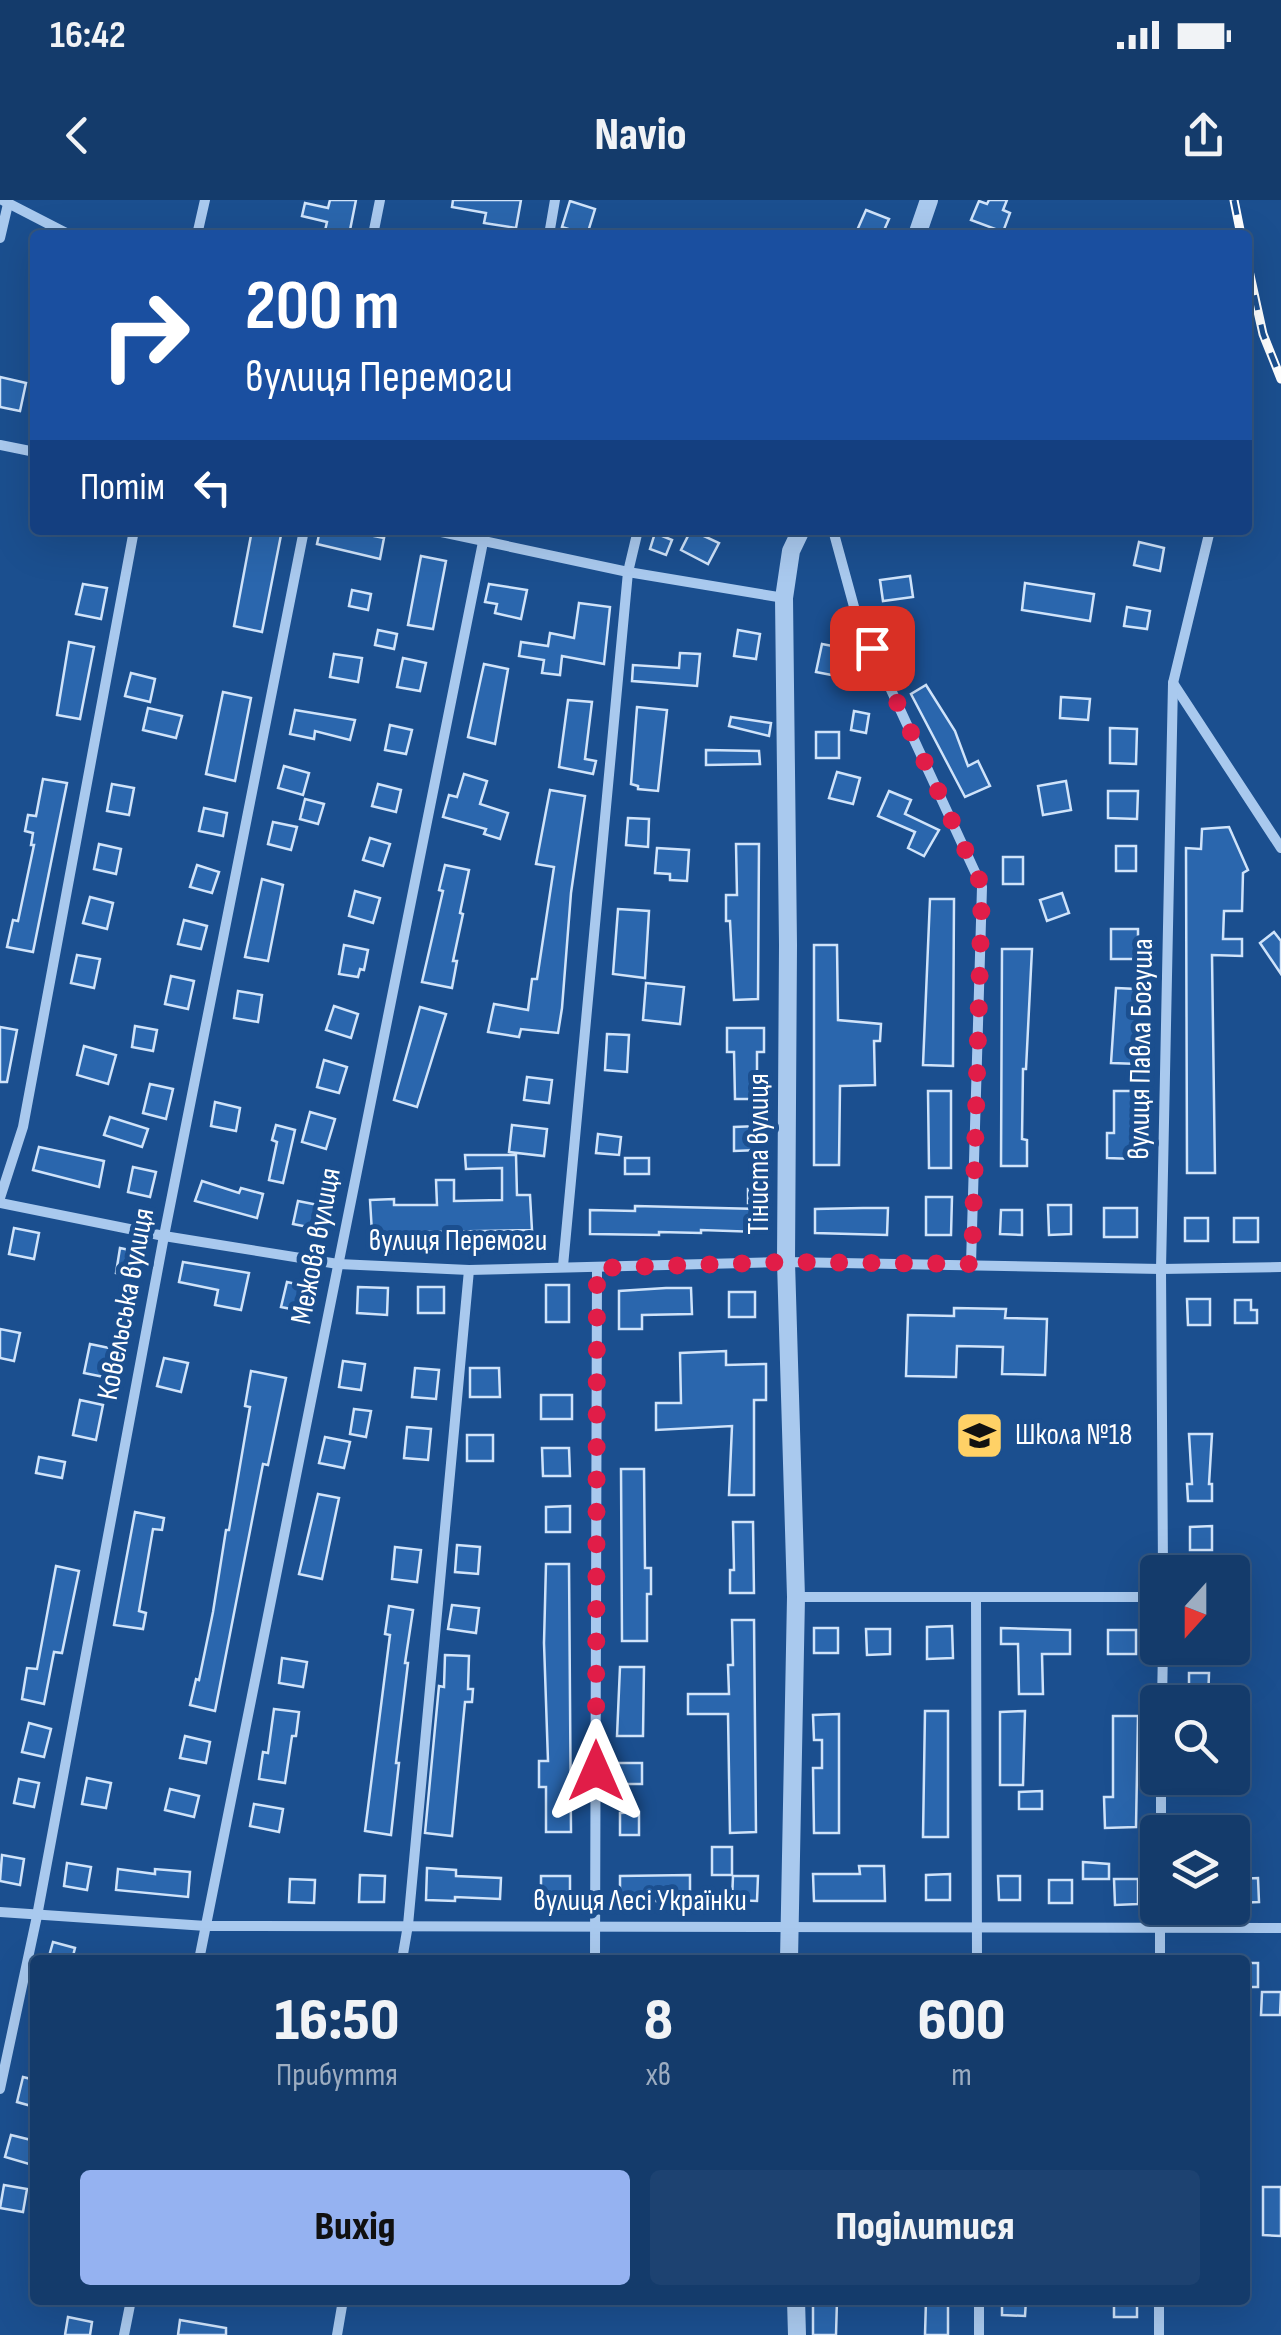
<!DOCTYPE html>
<html lang="uk">
<meta charset="utf-8">
<style>
body{margin:0;font-family:"Sofia Sans Condensed",sans-serif;background:#1d4271;color:#f1f3f6;height:100vh;display:flex;flex-direction:column;font-size:38px;white-space:nowrap}
*{box-sizing:border-box;margin:0}
p{font-size:32px;color:#9dadc1}
.icon{flex:none;width:55px;height:55px;fill:none;stroke:currentColor;stroke-width:2;stroke-linecap:round;stroke-linejoin:round}
.map{position:relative;flex:1;overflow:hidden}
.sheet{position:absolute;left:30px;top:1755px;width:1220px;height:350px;display:flex;flex-direction:column;background:#143b6b;border-radius:10px;box-shadow:0 10px 40px #0002,0 0 0 2px #33557e}
.sheet>*{flex:none}
.hud{position:absolute;left:30px;top:30px;width:1222px;height:305px;border-radius:10px;box-shadow:0 10px 40px #0002,0 0 0 2px #33557e;background:#1a4fa0;color:#fff;overflow:hidden}
.needle{width:65px;rotate:201deg}
.tools{position:absolute;left:1140px;top:1355px;display:grid;gap:20px}
.tools a{display:grid;place-items:center;width:110px;height:110px;border-radius:10px;background:#143b6b;box-shadow:0 10px 40px #0002,0 0 0 2px #33557e;font-size:50px}
.pin{position:absolute;display:grid;place-items:center;width:85px;height:85px;color:#fff;margin:-42px;border-radius:20px;box-shadow:0 5px 15px #0006}
.me{position:absolute;width:110px;margin:-55px;rotate:0deg;stroke-linejoin:round;filter:drop-shadow(0 0 8px #0008)}
.turn{display:flex;align-items:center;gap:35px;height:210px;padding:0 50px;font-size:45px}
.turn .icon{width:130px;height:130px;stroke-width:2.5}
.turn b{display:block;font-size:70px;line-height:85px}
.then{display:flex;align-items:center;height:95px;padding:0 50px;background:#0003;gap:20px;font-size:38px}
.eta{display:flex;justify-content:space-evenly;align-items:center;height:170px;text-align:center}
.eta b{font-size:60px;font-weight:800;line-height:70px}
.button{display:flex;gap:20px;margin-top:auto;padding:20px 50px}
.button a{flex:1;height:115px;border-radius:10px;background:#95b2f1;color:#111;font-size:40px;font-weight:800;line-height:115px;text-align:center}
.button a+a{background:#1d4271;color:#f1f3f6}
.status{display:flex;justify-content:space-between;align-items:center;height:70px;padding:0 50px;background:#143b6b;direction:ltr}
.status svg{height:28px;fill:currentColor}
header{display:flex;justify-content:space-between;align-items:center;height:130px;padding:0 50px;background:#143b6b;font-size:45px;font-weight:800}
.map>svg:first-child{display:block}
</style>
<div class="status"><b>16:42</b><svg viewBox="0 0 49 12"><path d="M0 12V9h3v3zM5 12V6h3v6zM10 12V3h3v9zM15 12V0h3v12zM26 1h20v11H26zM47 4h2v5h-2z"/></svg></div>
<header><svg class="icon" aria-label="back" viewBox="0 0 24 24"><path d="M15 5l-7 7 7 7"/></svg>Navio<svg class="icon" aria-label="share" viewBox="0 0 24 24"><path d="M12 15V3M7 8l5-5 5 5M5 13v7h14v-7"/></svg></header>
<div class="map">
<svg width="1281" height="2135" viewBox="0 0 1281 2135">
<rect width="100%" height="100%" fill="#1b4f8f"/>
<g fill="#2a66ad" stroke="#cfe3fa" stroke-width="2.5">
<path d="M330,0h26l-7,35h-25l3,-13 -25,-6 3,-13 23,5z"/>
<path d="M453,0h68l-5,28 -32,-5 2,-10 -34,-6z"/>
<path d="M989,0h18l-4,10 7,3 -7,19 -32,-12 8,-19 8,3z"/>
<path d="M570,1l25,8 -8,26 -25,-8z"/>
<path d="M866,10l23,9 -7,16h-27z"/>
<path d="M0,177l26,6 -6,28 -20,-4z"/>
<path d="M252,330h30l-20,102 -28,-6z"/>
<path d="M320,330h24l40,8 -4,21 -63,-15z"/>
<path d="M691,330l28,13 -11,21 -27,-14z"/>
<path d="M655,333l17,7 -6,15 -16,-6z"/>
<path d="M1139,342l25,6 -4,23 -26,-6z"/>
<path d="M421,356l25,5 -13,68 -25,-4z"/>
<path d="M910,376l3,21 -30,4 -3,-21z"/>
<path d="M1025,383l69,11 -4,27 -68,-11z"/>
<path d="M83,384l24,4 -6,31 -25,-5z"/>
<path d="M489,384l38,6 -6,29 -26,-6 2,-9 -12,-2z"/>
<path d="M352,390l19,4 -3,16 -19,-4z"/>
<path d="M579,403l31,4 -6,57 -42,-8 -2,19 -18,-2 2,-13 -25,-4 2,-14 27,4 2,-13 24,5z"/>
<path d="M1127,407l23,4 -3,18 -23,-3z"/>
<path d="M378,430l19,4 -3,15 -19,-4z"/>
<path d="M738,430l22,4 -4,25 -22,-3z"/>
<path d="M69,442l25,5 -14,72 -23,-4z"/>
<path d="M822,444l26,5 -6,28 -26,-5z"/>
<path d="M680,453l20,1 -3,32 -65,-5 1,-16 46,3z"/>
<path d="M334,454l28,4 -4,24 -28,-5z"/>
<path d="M403,458l23,5 -6,28 -23,-4z"/>
<path d="M484,464l24,5 -13,75 -27,-7z"/>
<path d="M131,473l24,6 -5,23 -25,-6z"/>
<path d="M926,485l29,46 13,35 10,-5 12,25 -25,11 -54,-103z"/>
<path d="M223,492l28,6 -16,83 -29,-7z"/>
<path d="M1061,497l29,2 -2,21 -28,-2z"/>
<path d="M568,500l24,2 -7,57 11,2 -3,13 -34,-7z"/>
<path d="M637,507l30,3 -9,81 -20,-2v-3l-7,-2z"/>
<path d="M148,508l34,8 -6,22 -33,-8z"/>
<path d="M295,510l60,10 -5,20 -35,-9 -1,8 -24,-5z"/>
<path d="M854,511l15,3 -3,19 -15,-3z"/>
<path d="M731,517l40,6 -2,13 -40,-10z"/>
<path d="M390,525l22,5 -6,24 -21,-4z"/>
<path d="M1110,528l27,1 -1,35 -26,-1z"/>
<rect x="816" y="532" width="23" height="26"/>
<path d="M706,550l53,1 1,13 -54,1z"/>
<path d="M284,566l25,7 -6,22 -25,-7z"/>
<path d="M837,572l23,6 -7,26 -24,-6z"/>
<path d="M464,574l23,7 -7,23 28,9 -8,26 -16,-5 2,-5 -43,-12 6,-22 8,2z"/>
<path d="M43,579l24,4 -34,169 -26,-5 6,-27 5,1 16,-76h-3l2,-12 -8,-2 3,-16 8,1z"/>
<path d="M1066,581l5,29 -28,5 -5,-29z"/>
<path d="M112,584l22,4 -5,27 -22,-4z"/>
<path d="M378,584l23,6 -5,22 -24,-6z"/>
<path d="M550,590l35,6 -14,97 -9,115 -4,25 -37,-4 -2,8 -31,-5 6,-28 34,6 4,-31h5l17,-112 -18,-3z"/>
<path d="M889,591l22,9 -6,14 34,16 -15,26 -16,-8 7,-16 -37,-16z"/>
<path d="M1108,591h30l-1,28 -29,-1z"/>
<path d="M305,599l19,5 -6,20 -18,-5z"/>
<path d="M204,608l23,5 -4,23 -24,-5z"/>
<path d="M628,618l21,1 -1,28 -22,-2z"/>
<path d="M273,622l24,5 -6,23 -23,-6z"/>
<path d="M1229,627l19,43 -5,3 -1,38h-18l-1,28h19v17l-30,-1 3,218h-28l-1,-325 15,1 1,-20z"/>
<path d="M370,638l20,6 -7,22 -20,-6z"/>
<path d="M99,644l22,5 -5,25 -22,-5z"/>
<path d="M736,644h23l-1,155 -24,1 -4,-79h-4v-26h11z"/>
<rect x="1116" y="646" width="20" height="25"/>
<path d="M657,648l32,2 -2,31 -17,-1v-6l-15,-1z"/>
<rect x="1003" y="657" width="20" height="27"/>
<path d="M197,665l22,7 -7,21 -22,-6z"/>
<path d="M445,665l24,5 -9,43 3,1 -10,47h4l-5,27 -30,-6 21,-91 -4,-1z"/>
<path d="M262,679l21,6 -15,76 -23,-4z"/>
<path d="M355,691l25,7 -7,25 -24,-7z"/>
<path d="M1062,693l7,20 -22,8 -7,-21z"/>
<path d="M90,697l23,6 -6,26 -24,-6z"/>
<path d="M930,699h24l-1,167 -30,-1z"/>
<path d="M618,709l31,2 -4,67 -32,-4z"/>
<path d="M184,720l23,6 -6,23 -23,-5z"/>
<rect x="1111" y="729" width="27" height="30"/>
<path d="M1274,732l7,9v33l-21,-31z"/>
<path d="M344,745l24,5 -4,20 -4,-1 -2,8 -19,-3z"/>
<path d="M814,745h23l1,75 43,4 -1,17h-6l1,44 -35,1 -1,79h-25z"/>
<path d="M1002,749h30l-6,120h-3l-1,70 5,1v26h-26z"/>
<path d="M77,755l23,4 -6,29 -23,-5z"/>
<path d="M171,776l23,5 -6,28 -23,-5z"/>
<path d="M646,783l38,4 -4,37 -37,-4z"/>
<path d="M1116,788l21,1 2,75 -28,-1z"/>
<path d="M238,791l24,4 -4,27 -24,-4z"/>
<path d="M334,806l24,8 -7,24 -25,-8z"/>
<path d="M420,807l26,7 -29,93 -23,-7z"/>
<path d="M135,826l22,4 -4,21 -21,-4z"/>
<path d="M0,827l17,3 -10,52h-7z"/>
<path d="M727,828h37v24h-7v47h-22l-1,-47h-7z"/>
<path d="M607,834l22,1 -2,37 -22,-2z"/>
<path d="M84,846l32,9 -8,29 -31,-9z"/>
<path d="M324,860l23,7 -8,26 -22,-6z"/>
<path d="M527,877l25,3 -3,23 -25,-3z"/>
<path d="M150,884l23,5 -7,30 -23,-6z"/>
<path d="M928,891h23v77h-22z"/>
<path d="M1114,891h23l-2,68 -28,-1v-25h7z"/>
<path d="M215,902l25,6 -4,23 -25,-5z"/>
<path d="M310,912l25,7 -9,30 -24,-7z"/>
<path d="M110,917l38,12 -6,18 -38,-12z"/>
<path d="M276,925l19,5 -12,53 -14,-3 8,-38 -5,-2z"/>
<path d="M512,925l35,4 -3,27 -35,-4z"/>
<path d="M758,926l1,24 -25,1v-24z"/>
<path d="M598,934l23,3 -2,18 -23,-2z"/>
<path d="M39,947l65,14 -5,26 -66,-17z"/>
<path d="M465,955h51l1,40h13l2,35 -160,3 -2,-33 24,-1v6h43l-1,-25h18v21l48,-1v-32l-36,1z"/>
<rect x="625" y="958" width="24" height="16"/>
<path d="M133,967l23,5 -6,25 -22,-5z"/>
<path d="M202,981l37,12 2,-5 22,6 -6,24 -62,-17z"/>
<path d="M748,989h21l-1,15 -20,-1z"/>
<path d="M926,997h26l-1,38h-25z"/>
<path d="M298,1001l20,4 -5,23 -20,-4z"/>
<path d="M1048,1005h23v29l-22,1z"/>
<path d="M635,1006l124,3v23l-58,-2v3l-42,-1v3l-69,-1v-24l45,1z"/>
<path d="M863,1008h25l-1,27 -72,-2v-24z"/>
<rect x="1104" y="1008" width="33" height="29"/>
<path d="M1001,1010h21v25l-22,-1z"/>
<rect x="1185" y="1018" width="23" height="23"/>
<rect x="1234" y="1018" width="24" height="24"/>
<path d="M14,1028l25,5 -5,26 -25,-5z"/>
<path d="M120,1048l14,3 -5,25 -13,-3z"/>
<path d="M183,1062l66,11 -8,37 -26,-5 3,-15 -39,-8z"/>
<path d="M287,1082l14,3 -5,25 -15,-3z"/>
<rect x="546" y="1085" width="23" height="37"/>
<path d="M358,1087l30,1 -1,27 -30,-2z"/>
<rect x="418" y="1087" width="26" height="26"/>
<path d="M666,1088h25l1,26 -50,1v14h-23v-38z"/>
<rect x="729" y="1092" width="26" height="25"/>
<path d="M1187,1099h23v26h-22z"/>
<path d="M1235,1100h16v10h6v13h-22z"/>
<path d="M954,1108l52,1 -1,9 42,1 -2,56 -43,-1 1,-27 -46,-1 -1,31 -50,-1 2,-61 46,1z"/>
<path d="M0,1129l20,4 -6,28 -14,-3z"/>
<path d="M90,1144l24,5 -5,29 -25,-5z"/>
<path d="M726,1151v14l40,-1v36h-12v95h-25l3,-69 -76,4v-27h25l-1,-50z"/>
<path d="M164,1158l24,5 -7,29 -24,-6z"/>
<path d="M343,1161l22,3 -4,26 -22,-3z"/>
<path d="M415,1168l24,2 -3,29 -24,-2z"/>
<path d="M470,1168h29l1,29h-30z"/>
<path d="M251,1171l35,7 -18,87 -5,-1 -48,247 -25,-6 6,-26 3,1 14,-68 13,-82h3l21,-123 -5,-1z"/>
<rect x="541" y="1195" width="31" height="24"/>
<path d="M80,1200l23,5 -7,35 -23,-5z"/>
<path d="M354,1209l17,2 -5,26 -16,-3z"/>
<path d="M407,1227l24,2 -3,31 -24,-2z"/>
<path d="M1189,1234h23l-3,50h3v17h-24l-1,-17h5z"/>
<rect x="467" y="1235" width="26" height="26"/>
<path d="M325,1237l25,5 -6,26 -25,-5z"/>
<path d="M542,1248h27l1,28h-27z"/>
<path d="M39,1257l26,5 -3,16 -26,-5z"/>
<path d="M621,1269h23l1,99h6v26h-4v47h-25z"/>
<path d="M318,1294l21,4 -17,81 -23,-5z"/>
<path d="M570,1306v26h-24v-25z"/>
<path d="M135,1312l29,6 -2,12 -9,-1 -14,82 7,2 -3,16 -29,-4z"/>
<path d="M733,1322h20l1,71h-24v-23h4z"/>
<path d="M1212,1326v24h-22v-23z"/>
<path d="M457,1345l23,2 -2,27 -23,-2z"/>
<path d="M395,1347l26,3 -4,32 -25,-3z"/>
<path d="M546,1364h23l2,268h-25v-45h-7v-26h9l-4,-118z"/>
<path d="M56,1366l23,5 -17,82 -8,-1 -10,52 -22,-5 5,-31 10,1z"/>
<path d="M452,1405l27,3 -3,25 -28,-4z"/>
<path d="M389,1406l24,4 -8,53h3l-12,100h3l-8,72 -26,-4 25,-196 -5,-1z"/>
<path d="M732,1420h22l2,212 -26,1 -2,-119h-40v-20h41l-1,-29h5z"/>
<path d="M952,1426l1,32 -26,1v-32z"/>
<rect x="814" y="1428" width="24" height="25"/>
<path d="M1001,1428l69,2v24h-28l1,40h-24l-1,-50h-17z"/>
<path d="M866,1429h24v25l-23,1z"/>
<rect x="1108" y="1430" width="28" height="24"/>
<path d="M445,1455l24,1 -1,33h5l-1,13h-7l-13,134 -27,-3 14,-147 5,1z"/>
<path d="M282,1458l25,4 -4,25 -24,-4z"/>
<path d="M620,1467h24l-1,69h-26z"/>
<path d="M1189,1473h20l-1,29h-19z"/>
<path d="M274,1509l25,3 -3,24h-4l-7,47 -26,-4 4,-27 5,1z"/>
<path d="M925,1511h23v126h-25z"/>
<path d="M1025,1511l-2,74h-23v-73z"/>
<path d="M839,1514v119h-25l-1,-65h9v-28h-8l-1,-25z"/>
<path d="M1113,1516h25l-2,111 -31,1 -1,-31h9z"/>
<path d="M29,1523l22,6 -7,28 -22,-5z"/>
<path d="M185,1536l25,6 -4,21 -26,-5z"/>
<rect x="618" y="1563" width="24" height="21"/>
<path d="M87,1578l24,5 -5,25 -24,-4z"/>
<path d="M19,1579l20,4 -5,24 -20,-4z"/>
<path d="M170,1589l29,7 -5,21 -29,-7z"/>
<path d="M1042,1591v18h-23v-17z"/>
<path d="M254,1604l29,5 -4,23 -29,-6z"/>
<path d="M639,1612v23h-19v-22z"/>
<rect x="712" y="1647" width="20" height="28"/>
<path d="M2,1655l22,4 -4,26 -20,-4z"/>
<path d="M1083,1662l26,2v15h-26z"/>
<path d="M67,1663l24,4 -4,23 -23,-4z"/>
<path d="M859,1666h25l1,35h-71l-1,-27h47z"/>
<path d="M427,1668l29,2v6l45,2 -1,21 -45,-2v4l-29,-1z"/>
<path d="M118,1669l37,5v-5l35,3 -2,25 -72,-7z"/>
<path d="M950,1674v26h-24v-25z"/>
<path d="M360,1675l25,1 -1,26h-25z"/>
<path d="M690,1675v27l-70,-2v-24z"/>
<rect x="541" y="1676" width="29" height="23"/>
<path d="M733,1676h25l-1,25 -25,-1z"/>
<path d="M998,1676h22v24h-21z"/>
<path d="M1258,1678l1,24 -22,1 -1,-24z"/>
<path d="M290,1679l25,1 -1,23 -25,-1z"/>
<path d="M1114,1679h24v25l-23,1z"/>
<rect x="1049" y="1680" width="23" height="23"/>
<path d="M53,1742l22,6 -3,12h-24z"/>
<rect x="1245" y="1763" width="13" height="24"/>
<path d="M1262,1792h19l-1,23h-19z"/>
<path d="M23,1877l12,3v27l-18,-5z"/>
<path d="M11,1935l24,6 -6,23 -24,-7z"/>
<path d="M4,1985l23,4 -4,23 -23,-4z"/>
<path d="M1263,1987h18v49l-18,-1z"/>
<path d="M813,2100h24l-1,35h-23z"/>
<path d="M926,2100h22v35h-23z"/>
<path d="M1002,2100h24l-1,16 -23,-1z"/>
<rect x="1114" y="2100" width="23" height="17"/>
<path d="M68,2117l24,5 -2,13h-25z"/>
<path d="M180,2120l46,8v7h-48z"/>
</g>
<g fill="none" stroke-linecap="round" stroke-linejoin="round">
<g stroke="#a9c9ee" stroke-width="10">
<path d="M2,0l68,35"/>
<path d="M197,35l8,-35"/>
<path d="M373,35l7,-35"/>
<path d="M549,35l6,-35"/>
<path d="M0,38l8,-34"/>
<path d="M0,245l35,7"/>
<path d="M432,330l196,42 156,26"/>
<path d="M833,330l23,84 126,273 -11,377"/>
<path d="M1173,483l108,165"/>
<path d="M0,998l23,-71 111,-597"/>
<path d="M0,1003l164,33 174,28 131,6 317,-8 375,7 120,-2"/>
<path d="M563,1066l65,-694 10,-42"/>
<path d="M1163,1372l-2,-303 12,-586 37,-153"/>
<path d="M796,1397h362"/>
<path d="M976,1397l1,363"/>
<path d="M1162,1502l1,-54"/>
<path d="M1161,1632v-54"/>
<path d="M0,1712l206,14 1075,2"/>
<path d="M199,1760l284,-1418"/>
<path d="M402,1760l6,-35 61,-655"/>
<path d="M595,1760l2,-692"/>
<path d="M1160,1760v-52"/>
<path d="M0,1889l37,-173 127,-680 140,-706"/>
<path d="M979,2100v35"/>
<path d="M124,2135l7,-35"/>
<path d="M337,2135l6,-35"/>
<path d="M1159,2135v-35"/>
</g>
<g stroke="#a9c9ee" stroke-width="18">
<path d="M917,35l12,-35"/>
<path d="M789,1760l7,-363 -10,-335 2,-317 -4,-347 7,-47 10,-21"/>
<path d="M796,2100l1,35"/>
</g>
<defs>
<g id="rail">
<path d="M1234,0l7,35"/>
<path d="M1248,66l15,68 18,45"/>
</g>
</defs>
<use href="#rail" stroke="#fff" stroke-width="9"/>
<use href="#rail" stroke="#1b4f8f" stroke-width="5" stroke-dasharray="15" stroke-linecap="butt"/>
</g>
<g fill="none" stroke-linecap="round" stroke-linejoin="round">
<path stroke="#e11d48" stroke-width="18" stroke-dasharray="0 32.4" d="M596,1571l1,-503 189,-6 186,2 10,-378 -110,-238"/>
</g>
<defs>
<symbol id="school-square" viewBox="-11 -11 22 22"><rect x="-9" y="-9" width="18" height="18" rx="4" fill="#ffd166" stroke="#1b4f8f"/><path d="M0-5L7-2L0 1L-7-2ZM-4 1L0 2.5L4 1V4Q0 6-4 4Z" fill="#111"/></symbol>
</defs>
<g fill-rule="evenodd">
<use href="#school-square" x="952" y="1208" width="55" height="55"/>
</g>
<g text-anchor="middle" dominant-baseline="central" stroke-width="10" stroke-linejoin="round" paint-order="stroke">
<g font-size="30" fill="#fff" stroke="#1b4f8f">
<text transform="translate(1141 849) rotate(-89)">вулиця Павла Богуша</text>
<text transform="translate(759 954) rotate(-90)">Тіниста вулиця</text>
<text x="458" y="1041">вулиця Перемоги</text>
<text transform="translate(316 1046) rotate(-79)">Межова вулиця</text>
<text transform="translate(126 1104) rotate(-79)">Ковельська вулиця</text>
<text x="640" y="1701">вулиця Лесі Українки</text>
</g>
<g font-size="30" fill="#fff" stroke="#1b4f8f" text-anchor="start">
<text x="1015" y="1235">Школа №18</text>
</g>
</g>
</svg>
<div class="tools">
<a><svg class="needle" viewBox="-14 -14 28 28"><path d="M0-13l5 13h-10z" fill="#e53935"/><path d="M0 13l5-13h-10z" fill="#9dadc1"/></svg></a>
<a><svg class="icon" aria-label="search" viewBox="0 0 24 24"><circle cx="10" cy="10" r="6"/><path d="M15 15l6 6"/></svg></a>
<a><svg class="icon" aria-label="layers" viewBox="0 0 24 24"><path d="M12 4l9 5-9 5-9-5zM3 14l9 5 9-5"/></svg></a>
</div>
<div class="pin" style="left:872px;top:448px;background:#d93025"><svg class="icon" aria-label="arrive" viewBox="0 0 24 24"><path d="M6 21V4h12l-3 4 3 4H6"/></svg></div>
<svg class="me" style="left:596px;top:1571px" viewBox="-20 -20 40 40"><path d="M0-17L14 15 0 8-14 15z" fill="#e11d48" stroke="#fff" stroke-width="4"/></svg>
<div class="hud">
<div class="turn"><svg class="icon" aria-label="right" viewBox="0 0 24 24"><path d="M7 20v-9h11M14 6l5 5-5 5"/></svg><div><b>200 m</b>вулиця Перемоги</div></div>
<div class="then">Потім<svg class="icon" aria-label="left" viewBox="0 0 24 24"><path d="M17 20v-9H6M10 6l-5 5 5 5"/></svg></div>
</div>
<section class="sheet">
<div class="eta">
<div><b>16:50</b><p>Прибуття</p></div>
<div><b>8</b><p>хв</p></div>
<div><b>600</b><p>m</p></div>
</div>
<div class="button"><a>Вихід</a><a>Поділитися</a></div>
</section>
</div>
